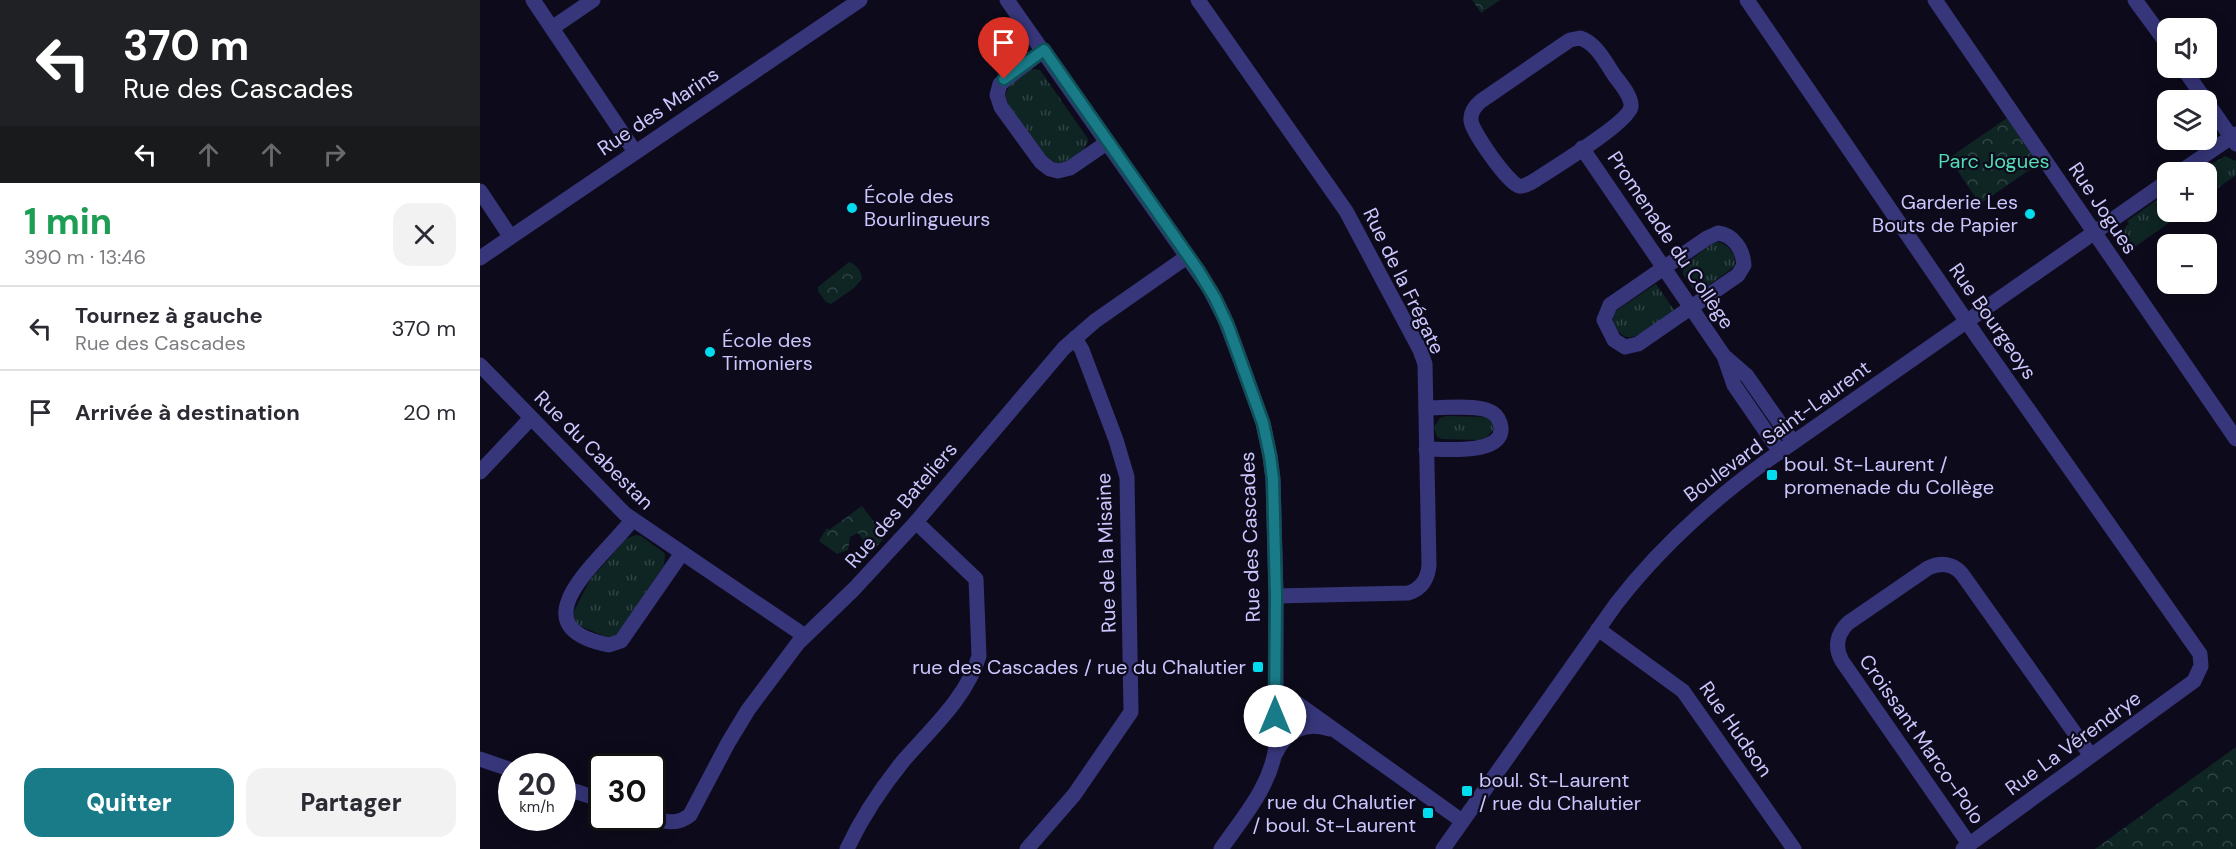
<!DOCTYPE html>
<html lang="fr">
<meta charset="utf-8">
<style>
body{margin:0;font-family:"DM Sans",sans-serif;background:#f2f2f3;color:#2b2b33;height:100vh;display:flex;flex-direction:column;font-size:22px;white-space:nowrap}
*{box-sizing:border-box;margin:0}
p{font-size:20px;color:#7c7c81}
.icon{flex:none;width:33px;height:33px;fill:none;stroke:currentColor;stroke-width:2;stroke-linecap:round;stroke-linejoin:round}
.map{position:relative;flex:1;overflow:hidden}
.details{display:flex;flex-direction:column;background:#fff;width:480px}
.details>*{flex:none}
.guide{background:#202124;color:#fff;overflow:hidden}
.controls{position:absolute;left:1677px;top:18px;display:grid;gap:12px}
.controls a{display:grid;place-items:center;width:60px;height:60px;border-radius:12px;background:#fff;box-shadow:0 3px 15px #0003;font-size:30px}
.speed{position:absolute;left:18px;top:753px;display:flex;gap:12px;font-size:30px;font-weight:700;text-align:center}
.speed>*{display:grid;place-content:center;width:78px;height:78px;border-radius:50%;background:#fff;box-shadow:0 3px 15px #0003;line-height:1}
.speed small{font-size:15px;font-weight:400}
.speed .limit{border:3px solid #111;border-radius:9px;background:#fff;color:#111}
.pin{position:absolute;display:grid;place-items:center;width:51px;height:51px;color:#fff;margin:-62px -26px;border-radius:50% 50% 50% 0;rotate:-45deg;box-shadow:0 0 6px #0007}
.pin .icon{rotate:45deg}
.me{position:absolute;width:66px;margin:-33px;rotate:0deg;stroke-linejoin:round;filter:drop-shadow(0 0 4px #0008)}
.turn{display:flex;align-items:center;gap:21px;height:126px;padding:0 24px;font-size:27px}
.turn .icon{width:78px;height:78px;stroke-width:2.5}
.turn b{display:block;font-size:42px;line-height:51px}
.lanes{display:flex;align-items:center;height:57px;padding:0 24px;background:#0003;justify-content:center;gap:30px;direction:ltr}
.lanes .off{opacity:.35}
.round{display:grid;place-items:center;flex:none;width:63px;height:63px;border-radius:18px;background:#f2f2f3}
.summary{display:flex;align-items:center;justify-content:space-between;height:102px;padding:0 24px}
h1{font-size:36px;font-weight:800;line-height:45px;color:#1e9e55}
.primary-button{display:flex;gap:12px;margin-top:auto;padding:12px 24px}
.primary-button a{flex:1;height:69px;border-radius:18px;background:#197b87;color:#fff;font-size:24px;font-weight:800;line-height:69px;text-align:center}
.primary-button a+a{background:#f2f2f3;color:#2b2b33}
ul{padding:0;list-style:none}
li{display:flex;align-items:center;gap:18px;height:84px;padding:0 24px;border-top:2px solid #e1e1e2}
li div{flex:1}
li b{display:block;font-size:22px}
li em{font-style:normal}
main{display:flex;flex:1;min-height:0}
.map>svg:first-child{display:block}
</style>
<main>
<section class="details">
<div class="guide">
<div class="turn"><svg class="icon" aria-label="left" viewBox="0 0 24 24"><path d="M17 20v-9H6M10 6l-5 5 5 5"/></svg><div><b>370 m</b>Rue des Cascades</div></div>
<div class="lanes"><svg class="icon" aria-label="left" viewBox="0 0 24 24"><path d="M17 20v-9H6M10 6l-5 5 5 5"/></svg><svg class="icon off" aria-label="ahead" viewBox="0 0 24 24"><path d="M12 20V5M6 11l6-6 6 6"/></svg><svg class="icon off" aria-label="ahead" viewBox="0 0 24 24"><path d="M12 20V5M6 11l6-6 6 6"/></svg><svg class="icon off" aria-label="right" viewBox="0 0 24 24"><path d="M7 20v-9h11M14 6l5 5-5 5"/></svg></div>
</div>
<div class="summary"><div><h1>1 min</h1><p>390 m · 13:46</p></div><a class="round"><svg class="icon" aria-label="close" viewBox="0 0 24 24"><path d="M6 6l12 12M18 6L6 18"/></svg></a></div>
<ul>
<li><svg class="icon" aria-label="left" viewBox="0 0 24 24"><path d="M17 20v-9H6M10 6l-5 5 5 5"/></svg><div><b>Tournez à gauche</b><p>Rue des Cascades</p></div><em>370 m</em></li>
<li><svg class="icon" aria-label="arrive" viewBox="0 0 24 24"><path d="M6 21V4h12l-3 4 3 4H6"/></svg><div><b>Arrivée à destination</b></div><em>20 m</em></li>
</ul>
<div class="primary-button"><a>Quitter</a><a>Partager</a></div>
</section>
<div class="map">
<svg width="1756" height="849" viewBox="0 0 1756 849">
<defs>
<pattern id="grass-tufts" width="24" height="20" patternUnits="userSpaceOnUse" patternTransform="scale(1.5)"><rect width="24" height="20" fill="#0e2524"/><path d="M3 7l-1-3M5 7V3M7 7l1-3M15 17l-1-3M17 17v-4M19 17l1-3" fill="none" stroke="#304345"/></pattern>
<pattern id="park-crowns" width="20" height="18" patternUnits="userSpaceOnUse" patternTransform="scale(1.5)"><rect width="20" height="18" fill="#0e2524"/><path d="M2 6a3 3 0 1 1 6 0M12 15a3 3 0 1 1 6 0" fill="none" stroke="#304345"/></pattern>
</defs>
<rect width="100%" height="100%" fill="#0d0b1b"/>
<g fill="url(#grass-tufts)">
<path d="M555,69l5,1 48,69c-1,14 -21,25 -34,24l-8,-6 -37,-51 -4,-11 6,-12 18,-13z"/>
<path d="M1745,156l11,5v14l-29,21 -1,-24h-8z"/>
<path d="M1687,193l1,19h16l-52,37 -9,-12 3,-11 3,-2 -2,-3z"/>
<path d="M1239,242c10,3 18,13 16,24l-31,23 -12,-1 -9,-14v-8l30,-23z"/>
<path d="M1176,284l18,26c-7,6 -16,11 -24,17 -16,11 -26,18 -37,-5l1,-10z"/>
<path d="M966,416l41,1 6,7v6l-7,8 -5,2 -39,-1 -5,-2 -3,-10 6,-9z"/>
<path d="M156,535l5,1 22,16 2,3 -1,10 -46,69 -9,4 -29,-12 -4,-3 -3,-10 17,-33 36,-41z"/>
</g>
<g fill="url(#park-crowns)">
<path d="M992,0h28l-19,13z"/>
<path d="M1527,118l31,46 -58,40 -31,-46z"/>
<path d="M369,262c7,2 13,10 13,17l-8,9 -23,16 -5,-2 -8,-11v-4z"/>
<path d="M382,506l23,31 -13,15 -14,-19 -8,4 -2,13 -11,4 -18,-13 8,-13 2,2z"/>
<path d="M1756,747v102h-141z"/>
</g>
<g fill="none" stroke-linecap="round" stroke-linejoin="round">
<g stroke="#37367a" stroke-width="15">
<path d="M53,0l102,152"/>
<path d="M527,0l202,288 15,29 13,34 26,72 7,33 3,23 3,117v150c-5,40 -33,71 -55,103"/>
<path d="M718,0l148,211 74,139 5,14 4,201c-1,13 -7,24 -21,28l-132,3"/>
<path d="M1267,0l231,338 222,316 1,12 -7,15 -231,168"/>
<path d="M1455,0l301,439"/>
<path d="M1655,0l33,45"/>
<path d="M72,28l41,-28"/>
<path d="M1100,38c16,5 25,23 34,37 6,8 18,21 17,32 -3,16 -82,64 -99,75 -4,2 -8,5 -13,4 -11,-3 -46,-53 -48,-65 -1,-8 4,-15 10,-20l80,-55 9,-6z"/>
<path d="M564,50l-44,34 -3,11 4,12 40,55 9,7 8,2 12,-3 38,-26"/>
<path d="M1703,68l53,76"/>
<path d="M1102,148l142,208 23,20 46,66"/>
<path d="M1700,172l56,-38"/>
<path d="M0,191l30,45"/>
<path d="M1238,233c16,2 25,17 26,32l-6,10 -100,69 -13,3 -11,-7 -10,-20 6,-15 97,-67z"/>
<path d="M0,258l380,-258"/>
<path d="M1245,359l9,26 46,67"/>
<path d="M0,365l145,149 180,122"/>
<path d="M946,408c17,0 46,-3 61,2 6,2 11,7 13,13 10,33 -56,26 -74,26"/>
<path d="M0,472l51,-54"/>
<path d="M152,520c-27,37 -120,106 -23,125l12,-4 61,-88"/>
<path d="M1118,629l85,62 111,158"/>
<path d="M795,694l12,2 175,125"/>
<path d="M796,753c10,-22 30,-32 53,-24"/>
<path d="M0,759l32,11"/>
<path d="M82,787l40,13"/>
<path d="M172,818c14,4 26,7 38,-3l38,-72 20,-33 50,-67 56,-54 62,-67 148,-174 31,-27 93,-65"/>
<path d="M1489,844l-127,-183c-8,-14 -5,-27 6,-38l80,-55c13,-6 25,-5 34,6l129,182"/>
<path d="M367,849c15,-32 35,-62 57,-89 27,-31 63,-63 75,-104l-3,-77 -60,-57"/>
<path d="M547,849l47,-54 57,-83 -4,-235 -11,-37 -34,-90 -7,-12"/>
<path d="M963,849l173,-245c44,-57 94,-102 152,-144l400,-279"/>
</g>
</g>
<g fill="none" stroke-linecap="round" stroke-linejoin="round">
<defs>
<path id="route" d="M524,79l40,-29 154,220 17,28 13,28 35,97 7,33 3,23 3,117 -1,120"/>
</defs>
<use href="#route" stroke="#105058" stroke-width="15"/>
<use href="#route" stroke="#197b87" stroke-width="10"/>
</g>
<g fill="#02dcee" stroke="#0d0b1b" stroke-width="2">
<circle cx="372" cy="208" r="6"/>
<circle cx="1550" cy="214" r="6"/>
<circle cx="230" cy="352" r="6"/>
<rect x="1286" y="469" width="12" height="12" rx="3"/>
<rect x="772" y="661" width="12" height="12" rx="3"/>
<rect x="981" y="785" width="12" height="12" rx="3"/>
<rect x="942" y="807" width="12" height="12" rx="3"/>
</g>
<g text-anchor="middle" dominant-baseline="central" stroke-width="4.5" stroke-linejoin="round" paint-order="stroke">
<g font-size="20" fill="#cbc6fe" stroke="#0d0b1b">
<text transform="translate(178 111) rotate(-34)">Rue des Marins</text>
<text transform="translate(1623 208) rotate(56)">Rue Jogues</text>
<text transform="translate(1191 240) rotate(56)">Promenade du Collège</text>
<text transform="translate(924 281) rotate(64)">Rue de la Frégate</text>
<text transform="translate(1513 321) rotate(55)">Rue Bourgeoys</text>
<text transform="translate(1297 431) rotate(-36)">Boulevard Saint-Laurent</text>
<text transform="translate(114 450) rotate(45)">Rue du Cabestan</text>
<text transform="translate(421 505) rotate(-49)">Rue des Bateliers</text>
<text transform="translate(770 537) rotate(-92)">Rue des Cascades</text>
<text transform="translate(626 553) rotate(-92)">Rue de la Misaine</text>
<text transform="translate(1256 729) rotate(55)">Rue Hudson</text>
<text transform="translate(1442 739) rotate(55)">Croissant Marco-Polo</text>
<text transform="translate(1593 743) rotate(-36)">Rue La Vérendrye</text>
</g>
<g font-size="20" fill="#54dcb7" stroke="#0d0b1b">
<text x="1514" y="161">Parc Jogues</text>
</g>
<g font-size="20" fill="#cbc6fe" stroke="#0d0b1b" text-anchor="start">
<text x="384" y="196">École des<tspan x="384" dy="23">Bourlingueurs</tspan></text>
<text x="1538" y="202" text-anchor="end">Garderie Les<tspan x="1538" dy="23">Bouts de Papier</tspan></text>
<text x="242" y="340">École des<tspan x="242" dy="23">Timoniers</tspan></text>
<text x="1304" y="464">boul. St-Laurent /<tspan x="1304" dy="23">promenade du Collège</tspan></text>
<text x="766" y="667" text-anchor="end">rue des Cascades / rue du Chalutier</text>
<text x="999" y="780">boul. St-Laurent<tspan x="999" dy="23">/ rue du Chalutier</tspan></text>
<text x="936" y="802" text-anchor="end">rue du Chalutier<tspan x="936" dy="23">/ boul. St-Laurent</tspan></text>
</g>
</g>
</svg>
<div class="controls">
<a><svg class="icon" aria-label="sound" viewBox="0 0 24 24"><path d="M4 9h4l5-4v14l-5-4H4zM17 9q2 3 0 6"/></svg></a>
<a><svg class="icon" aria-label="layers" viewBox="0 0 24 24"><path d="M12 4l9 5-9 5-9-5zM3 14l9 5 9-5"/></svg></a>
<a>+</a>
<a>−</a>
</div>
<div class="speed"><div>20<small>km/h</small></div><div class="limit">30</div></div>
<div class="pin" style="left:524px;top:79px;background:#d93025"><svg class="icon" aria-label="arrive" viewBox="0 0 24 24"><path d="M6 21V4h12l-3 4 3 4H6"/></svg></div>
<svg class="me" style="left:795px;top:716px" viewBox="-20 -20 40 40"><circle r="19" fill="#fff"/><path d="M0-13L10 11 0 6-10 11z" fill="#197b87"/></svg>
</div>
</main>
